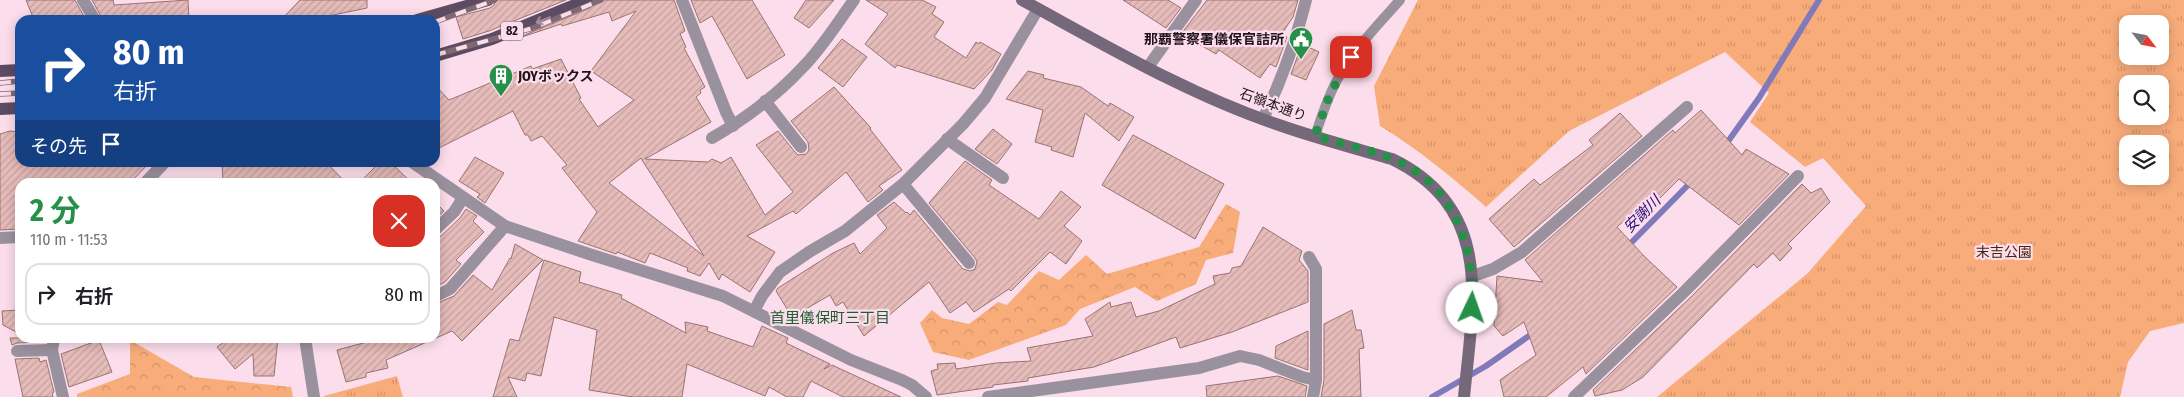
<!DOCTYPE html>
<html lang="ja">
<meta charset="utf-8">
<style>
body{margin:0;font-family:"Fira Sans Condensed","Noto Sans JP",sans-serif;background:#f2f2f2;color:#202124;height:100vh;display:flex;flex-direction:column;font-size:19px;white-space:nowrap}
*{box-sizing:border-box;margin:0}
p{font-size:16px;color:#757577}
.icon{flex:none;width:28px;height:28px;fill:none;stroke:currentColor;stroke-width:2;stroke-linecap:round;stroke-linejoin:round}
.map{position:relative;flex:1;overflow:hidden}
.panel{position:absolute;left:15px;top:178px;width:425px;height:165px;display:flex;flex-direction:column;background:#fff;border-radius:15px;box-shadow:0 2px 12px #0003}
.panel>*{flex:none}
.banner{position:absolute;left:15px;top:15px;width:425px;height:152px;border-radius:15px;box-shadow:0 2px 12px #0003;background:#1a4fa0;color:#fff;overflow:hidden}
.needle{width:32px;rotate:122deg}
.tools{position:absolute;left:2119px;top:15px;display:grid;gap:10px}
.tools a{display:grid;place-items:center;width:50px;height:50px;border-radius:10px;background:#fff;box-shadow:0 2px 12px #0003;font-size:25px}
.pin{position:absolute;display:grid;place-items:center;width:42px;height:42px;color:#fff;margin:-21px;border-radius:10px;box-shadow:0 2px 8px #0006}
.me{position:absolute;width:55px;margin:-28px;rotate:3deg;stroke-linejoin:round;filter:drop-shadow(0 0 4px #0008)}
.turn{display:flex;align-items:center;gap:18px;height:105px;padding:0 15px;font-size:22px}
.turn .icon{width:65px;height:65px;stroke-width:2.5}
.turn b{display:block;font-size:35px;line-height:42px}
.then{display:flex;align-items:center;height:48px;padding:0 15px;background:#0003;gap:10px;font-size:19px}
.round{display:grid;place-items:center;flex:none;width:52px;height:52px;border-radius:15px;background:#f2f2f2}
.overview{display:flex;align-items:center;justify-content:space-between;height:85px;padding:0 15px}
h1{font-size:30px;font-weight:700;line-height:38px;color:#269048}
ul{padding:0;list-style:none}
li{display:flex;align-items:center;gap:15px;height:62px;margin:0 10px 8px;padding:0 5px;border:2px solid #e0e0e0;border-radius:15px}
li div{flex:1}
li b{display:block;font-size:19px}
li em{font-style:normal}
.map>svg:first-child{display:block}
</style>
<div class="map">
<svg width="2184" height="397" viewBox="0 0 2184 397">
<defs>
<pattern id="forest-crowns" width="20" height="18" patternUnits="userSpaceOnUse" patternTransform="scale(1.25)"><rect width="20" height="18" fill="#f8ac7a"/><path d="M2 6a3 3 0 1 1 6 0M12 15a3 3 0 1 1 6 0" fill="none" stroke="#d49369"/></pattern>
<pattern id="park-tufts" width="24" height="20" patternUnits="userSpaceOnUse" patternTransform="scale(1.25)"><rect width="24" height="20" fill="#f8ac7a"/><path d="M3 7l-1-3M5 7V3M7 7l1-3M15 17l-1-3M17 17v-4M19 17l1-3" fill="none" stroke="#d49369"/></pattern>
<pattern id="building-hatch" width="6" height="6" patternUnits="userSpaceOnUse" patternTransform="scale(1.25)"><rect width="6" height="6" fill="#e6bcba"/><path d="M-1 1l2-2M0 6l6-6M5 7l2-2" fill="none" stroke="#c5a19f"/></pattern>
</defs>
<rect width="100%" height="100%" fill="#fcddeb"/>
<g fill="url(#forest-crowns)">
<path d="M1226,204l14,8 -7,41 -27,7 -10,24 -39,17 -22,-14 -55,22 -14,16 -97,35 -36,-8 -13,-29 12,-13 10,8 27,6 29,-22 9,3 32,-34 20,9 27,-25 21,19 92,-27z"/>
<path d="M130,340l64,37 97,10 2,10h-216v-3l53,-20z"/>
</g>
<g fill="url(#park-tufts)" fill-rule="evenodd">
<path d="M1418,0h766v323l-34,8 -22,31 -8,35h-463l151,-124 58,-67 -43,-48 -18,9 -55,-45 19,-29 -44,-41 -156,79 -83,76c-34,-30 -68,-58 -106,-81l-6,-40zM2128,24h32v32h-32zM2128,84h32v32h-32zM2128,144h32v32h-32z"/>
<path d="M397,376l6,21h-79v-1z"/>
</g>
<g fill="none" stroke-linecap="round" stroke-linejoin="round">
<g stroke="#8079ba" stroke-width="6">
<path d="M1724,147l35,-49 60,-98"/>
<path d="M1626,248l67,-68"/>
<path d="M1432,397l54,-31 50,-35"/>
</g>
</g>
<g fill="url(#building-hatch)" stroke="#997371" fill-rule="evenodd">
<path d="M26,0h49l11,20h-52z"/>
<path d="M92,0h21l1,5 74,-5 1,20h-86z"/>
<path d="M300,0h67v8l-58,12h-28z"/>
<path d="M496,0h70l-77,31 -26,8 -7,-22 34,-9 4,-3z"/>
<path d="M595,0h79l11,31 -5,3 6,13 -2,1 21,39 -5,3 1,3 -5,4 15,25 -66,37 63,3 4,-3 9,4 10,-6 34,58 28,-23 -37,-47 22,-14 17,21 3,3 8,-1 3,-4 -1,-8 -17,-21 43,-34 37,41 -1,1 32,41 -23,16 4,4 -15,12 -22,-30 -50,42 -3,-3 -46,25 28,16 -25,40 -28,-18 -3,6 -10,-17 -9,13 -13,-5 1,-3 -38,-15 -5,10 -28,-11 -1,2 -38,-13 19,-29 -35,-44 5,-3 -25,-29 -11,5 -3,-6h-3l-12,-24 -78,39v-65l14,15 82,-34 1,3 29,-10 20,39 -2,1 19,28 36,-27 -43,-29 45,-60 -24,10 -3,-9 -47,14 -1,-2 -51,17 80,-33zM641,158l1,2 62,96 -95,-73z"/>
<path d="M691,0h61l33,55 -38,24 -35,-63 -12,7z"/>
<path d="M806,0h28l-25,28 -15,-10z"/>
<path d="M866,0h56l14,7 -4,7 12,8 -10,15 32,21 10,-16 3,2 1,-2 21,12 -9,16 -18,19 -77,-24 -2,3 -30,-24 23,-30z"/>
<path d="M1123,0h45l13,8 -15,20z"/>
<path d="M1207,0h91l-5,17 -12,18 6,2 -11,30 -6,-3 -10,14 -41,-28 -3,4 -35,-20z"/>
<path d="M842,39l25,18 -24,30 -25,-19z"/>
<path d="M1302,44l17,8 -13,28 -15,-6z"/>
<path d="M1028,71l16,4 -1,3 38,9 27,19 2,-3 24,14 -15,24 -34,-28 -12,44 -22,-7 1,-3 -17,-5 8,-32 -37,-11z"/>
<path d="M1701,110l41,45 4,-6 43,25 -50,51 -60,-46 -29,29 -5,-6 -28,25 28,30 32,30 -91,87 -3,-7 -37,30h-42l-4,-17 36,-25 -12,-33 -21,14 -9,-10 3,-50 46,6 -18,-22 141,-124 7,-6 2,3z"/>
<path d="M1620,113l22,23 -128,111 -25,-28 45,-40 6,6 53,-40 -4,-5z"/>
<path d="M993,129l19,15 -15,20 -22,-15z"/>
<path d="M10,131l8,1 2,30h130l-19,20h-111v47l-20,1v-96z"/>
<path d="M1133,135l91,49 -29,55 -93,-54z"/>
<path d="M475,157l29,16 -19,30 -8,-6 3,-3 -21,-13z"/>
<path d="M965,161l27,19 -3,5 50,34 22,-28 20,16 -17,19 18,15 -16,23 -16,-12 -39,39 -2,-2 -35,23 -8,-10 -16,11 -21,-31 -65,54 -21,-34 -7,4 -6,-11 -38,22 -16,-26 2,-3 55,-35 21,-10 6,11 27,-26 -10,-13 17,-13 12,11 1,-1 3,3 4,-5 49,59 7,2 5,-2 2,-7 -2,-4 -46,-55z"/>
<path d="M222,162h104l19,20h-122z"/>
<path d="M380,162h10l21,20h-51z"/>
<path d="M1802,184l9,9 10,-5 9,14 -42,42 4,4 -12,13 -7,-8 -16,15 -3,-4 -111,113 -21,13 -27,6 -2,-6 99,-94z"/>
<path d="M435,202l9,9 -9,8z"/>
<path d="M466,209l11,7 -4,5 11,11 -28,28 5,4 -16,18 -10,5v-49l6,-2 19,-18z"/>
<path d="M1263,227l39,24 -3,9 9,11v31l-76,30 -52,16 -4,-11 -82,30 -66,11v3l-35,4v2l-56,8 -6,-24 7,-2 -1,-5 18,-1 1,6 40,-6 35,-2 -4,-13 66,-12 -8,-17 25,-17 1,5 20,-5 5,15 23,-6 56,-27 -2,-8 17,-3 2,-5 9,-2z"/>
<path d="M515,244l28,16 -81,81 -10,-10 -66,29 2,8 -22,5v4l-20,5 -9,-32 45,-12h53v-34l19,-8 19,-21 19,15 18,-32 1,1z"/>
<path d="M544,260l37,12 -2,10 43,13 -1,3 65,35 -1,-11 23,5 -1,4 46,16 9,-21 26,12 -2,5 44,21 -6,5 8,-4 69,32h-58l-32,-16 -8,16h-16l-18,-10 -4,9 -78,-32 -5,33h-49l-44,-7 8,-60 -43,-13 -13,59 -14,-3 -2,8 -17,-4 9,20h-24l17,-58 9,2z"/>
<path d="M20,310v24l-17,-9 -1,-14z"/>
<path d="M1352,310l4,20h5l3,18 -5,1 2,48h-40l3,-17v-56z"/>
<path d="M1308,331v39l-33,-12 1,-12z"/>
<path d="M10,338h28v4l-21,1 -5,2z"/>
<path d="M230,338h48l-4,38h-20l-1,-22 -18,15 -18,-22z"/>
<path d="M99,340l13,32 -43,15 -8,-33z"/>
<path d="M39,358l1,4 6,-2 8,32 -2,1 1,4h-30l-8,-38z"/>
<path d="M1278,376l29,10 -2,11h-98l-1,-11z"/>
</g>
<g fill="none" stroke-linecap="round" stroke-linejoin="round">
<path stroke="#9a919e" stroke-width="10" d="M1315,136c6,-18 12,-37 21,-54 16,-31 41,-56 64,-82"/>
<g stroke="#9a919e" stroke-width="12">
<path d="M83,0l12,20"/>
<path d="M682,0l44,112 7,14"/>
<path d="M1148,67l48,-67"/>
<path d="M765,101l36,46"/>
<path d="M1263,119c18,-38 33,-78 43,-119"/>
<path d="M712,138c33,-19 65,-43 91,-71 19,-19 35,-45 51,-67"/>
<path d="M947,139l56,39"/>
<path d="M412,162l93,64 84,28 134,42 128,64 51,20 10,5 14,12"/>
<path d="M146,182l19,-20"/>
<path d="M903,184l66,79"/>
<path d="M435,230l19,-18 9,-14"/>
<path d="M0,238l20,-1"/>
<path d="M1309,257l7,12v111"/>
<path d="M1473,276l20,-7 29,-17 165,-145"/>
<path d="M436,296l14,-7 55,-63"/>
<path d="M754,311l8,-15 18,-24 29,-20 36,-21 58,-47 60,-60 22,-26 53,-89"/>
<path d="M54,338l-2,12 11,47"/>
<path d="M305,338l9,59"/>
<path d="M17,351l35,-1"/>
<path d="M988,397l211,-29 41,-12 19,4 43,17 14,3 -3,17"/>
<path d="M1574,397l112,-107 112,-114"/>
</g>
<path stroke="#76687b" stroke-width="12" d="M1022,0c83,45 167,95 257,125 37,13 75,23 113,34 103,50 81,144 72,238"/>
<g stroke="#5c4b62" stroke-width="12">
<path d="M417,20l71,-20"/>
<path d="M435,56l57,-17 95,-39"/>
<path d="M0,71l20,-1"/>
<path d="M0,109l20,-1"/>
</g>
<defs>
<g id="rail">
<path d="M435,22l60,-22"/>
<path d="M435,55l98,-27 68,-28"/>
<path d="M0,83l20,-2"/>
<path d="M0,94l20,-1"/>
</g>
</defs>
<use href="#rail" stroke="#7f6a74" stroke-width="5.5"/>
<use href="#rail" stroke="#fcddeb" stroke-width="4" stroke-dasharray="11" stroke-linecap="butt"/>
</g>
<defs><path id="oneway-shaft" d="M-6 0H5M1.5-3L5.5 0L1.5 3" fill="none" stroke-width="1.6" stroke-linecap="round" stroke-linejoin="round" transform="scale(1.25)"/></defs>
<use stroke="#a48da0" href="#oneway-shaft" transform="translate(543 20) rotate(158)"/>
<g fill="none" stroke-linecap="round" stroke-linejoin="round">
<path stroke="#269048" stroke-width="9" stroke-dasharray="0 16.2" d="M1351,57l-21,37 -15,42c26,8 53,13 78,23 60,24 83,89 79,149"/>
</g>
<defs>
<symbol id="civic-pin" viewBox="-11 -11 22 30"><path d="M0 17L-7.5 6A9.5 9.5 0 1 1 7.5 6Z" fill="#269048" stroke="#fcddeb"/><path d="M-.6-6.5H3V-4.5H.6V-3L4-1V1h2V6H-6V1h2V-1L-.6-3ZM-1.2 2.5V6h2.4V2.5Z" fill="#fff"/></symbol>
<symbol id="building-pin" viewBox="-11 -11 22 30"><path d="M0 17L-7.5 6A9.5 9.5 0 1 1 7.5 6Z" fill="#269048" stroke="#fcddeb"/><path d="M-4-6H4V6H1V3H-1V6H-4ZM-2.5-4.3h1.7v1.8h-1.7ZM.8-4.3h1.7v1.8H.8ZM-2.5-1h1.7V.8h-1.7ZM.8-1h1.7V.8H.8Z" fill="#fff"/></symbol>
</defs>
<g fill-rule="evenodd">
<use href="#civic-pin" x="1287" y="25" width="28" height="38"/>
<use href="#building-pin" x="487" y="62" width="28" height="38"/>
</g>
<g text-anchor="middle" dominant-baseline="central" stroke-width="4.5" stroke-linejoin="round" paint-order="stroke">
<rect fill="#fcddeb" stroke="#635059" stroke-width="1" x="501" y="21.5" width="22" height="19" rx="4"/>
<g font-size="12" font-weight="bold" fill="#21131a">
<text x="512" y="31">82</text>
</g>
<g font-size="14" font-weight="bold" fill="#21131a" stroke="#fcddeb" text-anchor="end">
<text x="1284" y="39">那覇警察署儀保官詰所</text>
<text x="518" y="76" text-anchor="start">JOYボックス</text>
</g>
<g font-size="14" fill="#21131a" stroke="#fcddeb">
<text transform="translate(1273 105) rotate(20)">石嶺本通り</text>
</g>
<g font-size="14" fill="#47250c" stroke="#fcddeb">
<text x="2004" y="252">末吉公園</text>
</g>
<g font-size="15" font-style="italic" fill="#2c0c76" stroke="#fcddeb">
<text transform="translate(1642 214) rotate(-45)">安謝川</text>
</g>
<g font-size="15" fill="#1c5e2f" stroke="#fcddeb">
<text x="830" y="318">首里儀保町三丁目</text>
</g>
</g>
</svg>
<div class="tools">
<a><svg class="needle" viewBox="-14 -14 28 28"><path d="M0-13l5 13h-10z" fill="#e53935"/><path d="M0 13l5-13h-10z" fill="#757577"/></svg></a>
<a><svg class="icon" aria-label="search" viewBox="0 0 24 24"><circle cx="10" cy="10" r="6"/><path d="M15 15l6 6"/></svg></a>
<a><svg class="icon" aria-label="layers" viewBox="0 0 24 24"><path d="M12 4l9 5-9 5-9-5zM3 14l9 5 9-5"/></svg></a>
</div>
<div class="pin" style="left:1351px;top:57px;background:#d93025"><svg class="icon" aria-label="arrive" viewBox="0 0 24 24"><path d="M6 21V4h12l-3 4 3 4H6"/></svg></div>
<svg class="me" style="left:1472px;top:308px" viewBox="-20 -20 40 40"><circle r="19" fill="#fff"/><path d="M0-13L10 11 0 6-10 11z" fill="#269048"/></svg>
<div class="banner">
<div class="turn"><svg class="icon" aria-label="right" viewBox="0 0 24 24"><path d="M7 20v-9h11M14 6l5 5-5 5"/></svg><div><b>80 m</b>右折</div></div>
<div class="then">その先<svg class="icon" aria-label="arrive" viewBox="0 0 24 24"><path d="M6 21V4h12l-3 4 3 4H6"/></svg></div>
</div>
<section class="panel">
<div class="overview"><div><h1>2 分</h1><p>110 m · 11:53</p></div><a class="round" style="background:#d93025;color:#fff"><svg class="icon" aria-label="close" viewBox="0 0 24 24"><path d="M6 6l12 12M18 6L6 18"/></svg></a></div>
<ul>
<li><svg class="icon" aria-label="right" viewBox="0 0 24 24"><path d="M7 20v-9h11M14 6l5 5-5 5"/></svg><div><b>右折</b></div><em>80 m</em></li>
</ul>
</section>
</div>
